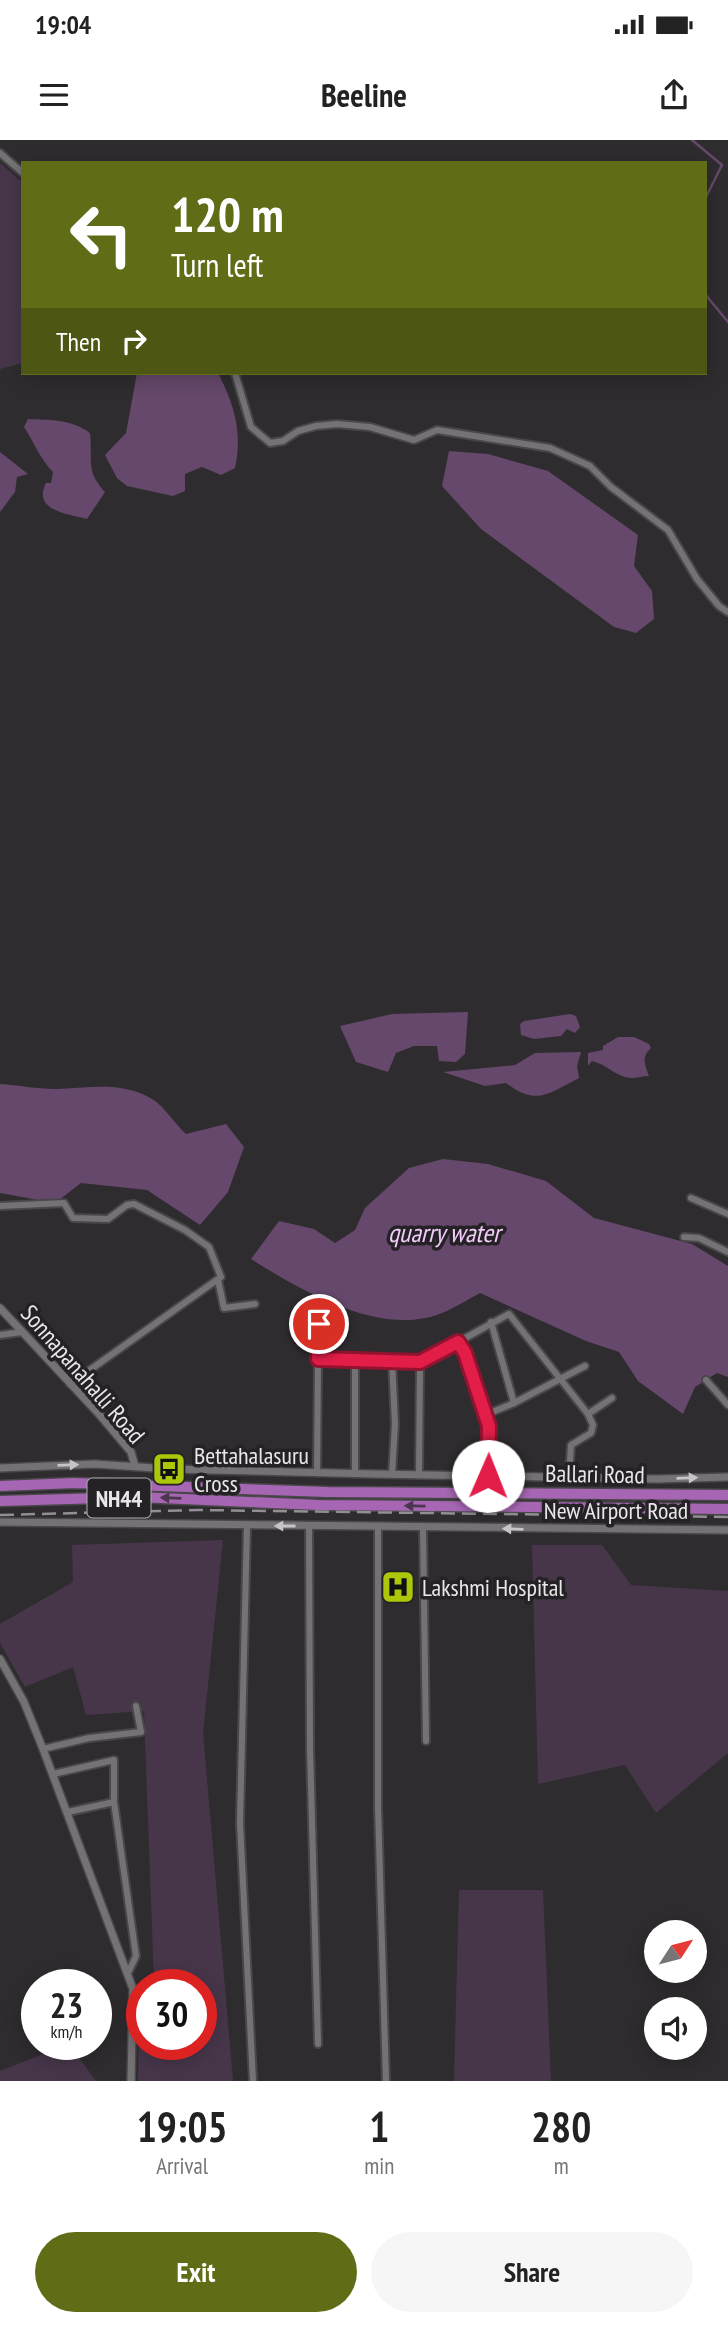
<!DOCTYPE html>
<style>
body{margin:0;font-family:"PT Sans Narrow",sans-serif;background:#f6f6f6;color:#222;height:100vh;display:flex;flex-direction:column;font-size:26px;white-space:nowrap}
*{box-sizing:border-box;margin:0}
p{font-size:23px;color:#767676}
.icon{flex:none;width:38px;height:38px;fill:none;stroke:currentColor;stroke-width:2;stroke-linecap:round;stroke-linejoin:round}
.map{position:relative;height:1941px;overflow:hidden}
.sheet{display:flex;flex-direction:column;background:#fff;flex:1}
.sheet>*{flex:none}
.banner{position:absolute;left:21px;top:21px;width:686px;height:214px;border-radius:0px;box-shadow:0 4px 18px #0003;background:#616c17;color:#fff;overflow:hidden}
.needle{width:46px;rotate:54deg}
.fabs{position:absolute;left:644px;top:1780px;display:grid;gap:14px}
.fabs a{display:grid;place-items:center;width:63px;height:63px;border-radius:50%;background:#fff;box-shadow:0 4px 18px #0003;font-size:35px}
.speed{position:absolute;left:21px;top:1829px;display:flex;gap:14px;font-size:35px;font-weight:700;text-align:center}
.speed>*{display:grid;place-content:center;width:91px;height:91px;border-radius:50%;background:#fff;box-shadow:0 4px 18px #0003;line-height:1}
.speed small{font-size:18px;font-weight:400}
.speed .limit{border:10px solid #d22;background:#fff;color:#111}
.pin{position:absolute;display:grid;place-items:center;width:60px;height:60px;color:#fff;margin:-30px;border:4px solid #fff;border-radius:50%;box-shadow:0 2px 7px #0007}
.me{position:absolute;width:77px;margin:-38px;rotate:1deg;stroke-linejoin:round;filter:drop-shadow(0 0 5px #0008)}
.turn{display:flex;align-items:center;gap:24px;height:147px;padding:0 35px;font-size:32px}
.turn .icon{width:91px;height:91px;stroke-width:2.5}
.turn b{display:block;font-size:49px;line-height:60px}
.then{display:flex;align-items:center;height:66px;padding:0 35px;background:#0003;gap:14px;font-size:26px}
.eta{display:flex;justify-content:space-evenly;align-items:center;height:119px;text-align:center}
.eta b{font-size:42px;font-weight:600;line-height:49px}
.cta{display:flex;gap:14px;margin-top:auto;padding:14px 35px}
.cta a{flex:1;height:80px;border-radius:42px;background:#616c17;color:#fff;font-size:28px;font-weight:600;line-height:80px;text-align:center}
.cta a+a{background:#f6f6f6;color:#222}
.status{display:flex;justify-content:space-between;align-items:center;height:49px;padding:0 35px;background:#fff;direction:ltr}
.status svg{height:19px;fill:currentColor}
header{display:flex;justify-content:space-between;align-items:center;height:91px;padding:0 35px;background:#fff;font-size:32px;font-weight:600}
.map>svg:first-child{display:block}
</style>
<div class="status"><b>19:04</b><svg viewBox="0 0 49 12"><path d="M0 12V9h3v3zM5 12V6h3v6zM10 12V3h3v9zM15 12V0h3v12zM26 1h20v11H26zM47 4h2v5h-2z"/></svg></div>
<header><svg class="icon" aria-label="menu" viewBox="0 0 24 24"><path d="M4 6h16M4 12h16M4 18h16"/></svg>Beeline<svg class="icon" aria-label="share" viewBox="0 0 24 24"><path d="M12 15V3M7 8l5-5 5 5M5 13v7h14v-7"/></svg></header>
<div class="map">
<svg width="728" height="1941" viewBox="0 0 728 1941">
<rect width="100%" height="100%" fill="#2f2c2f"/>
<g fill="#47364a">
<path d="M0,23l23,20v180l-23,6z"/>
<path d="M223,1400l-20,193 30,348h-95l1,-95 3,-1v59h59v-60h-59l12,-3 -10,-270 -58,4 -13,-48 -48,20 -25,-44v-19l73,-42 -1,-37z"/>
<path d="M532,1405h70l29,40 97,6v162l-72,60 -31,-48 -87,19z"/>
<path d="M459,1750h84l8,191h-97z"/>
<path d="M69,1904l27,37h-96v-10z"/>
</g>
<g fill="#65486b">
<path d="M137,233h81c16,31 25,60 17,95l-14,7 -19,-8 -17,7v17l-12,5 -46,-10 -10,-8 -12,-23 21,-22z"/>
<path d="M28,279c22,1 43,0 62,14 3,27 -5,37 15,59l-18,27c-18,-5 -55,-8 -41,-36h5l2,-11c-13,-13 -19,-30 -29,-45z"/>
<path d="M449,311l39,3 60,17 90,64 -4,31 18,25 2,28 -18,14 -22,-6 -133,-98 -39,-43z"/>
<path d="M0,312l28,22 -11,3 -2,15 -15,20z"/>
<path d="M468,872l-3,42 -9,8 -17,-1 -2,-15h-23l-18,7 -8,19 -32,-10 -16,-36 52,-12z"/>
<path d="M570,874l6,2 4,11 -5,6 -8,-4 -6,7 -27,3 -13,-4 -1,-11 4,-3z"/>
<path d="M618,897h16l15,7 2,4c-10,9 -6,17 -2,28 -9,0 -14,4 -24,1 -11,-3 -20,-13 -33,-16l-4,5v-13l15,-3v-4z"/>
<path d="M581,912l-4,14 2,12c-31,16 -42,28 -73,5l-21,3 -42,-14 72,-7 20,-12z"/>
<path d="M0,944c18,1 37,5 55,5 33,0 64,-9 97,10 13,8 22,24 34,35l40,-10 18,23 -16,45 -28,33 -53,-35 -66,-7 -26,20 -55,-10z"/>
<path d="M443,1019l45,5 58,17 48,37 98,26 36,22v111l-11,-4 -22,14 -12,27 -45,-33 -19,-29 -33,-11 -106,-48c-12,6 -25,15 -38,20 -61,25 -140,-22 -191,-54l28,-38 35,8 21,14 20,-13 10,-22 44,-40z"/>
</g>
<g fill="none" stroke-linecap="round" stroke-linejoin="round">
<g stroke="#65486b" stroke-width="2.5">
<path d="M692,0l30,25 -17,34"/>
<path d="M705,154l23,28"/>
</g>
<defs>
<g id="minor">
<path d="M0,13l23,20"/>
<path d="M235,233l16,54 19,16 13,-2 15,-10 18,-5 21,-2 33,3 44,13 23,-10 113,18 40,18 21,21 57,43 29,49 22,27 9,6"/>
<path d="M691,1058l37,16"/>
<path d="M0,1066l64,-3 9,15 35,1 19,-14 7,-1 51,26 24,17 12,30 -151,107"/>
<path d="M684,1097l15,1 29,14"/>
<path d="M218,1140l6,28 31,-4"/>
<path d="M0,1195l22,-3"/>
<path d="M458,1202l51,-28 79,100 5,11 -2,8 -20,12 -2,32"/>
<path d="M318,1219l1,-35"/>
<path d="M392,1221l3,63 -3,50"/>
<path d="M706,1240l22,25"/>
<path d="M514,1263l71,-37"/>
<path d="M588,1274l24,-16"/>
<path d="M485,1275l29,-12 -23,-81"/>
<path d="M317,1333l1,-114 102,3 38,-20 7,11 24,73 -1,50"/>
<path d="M355,1334v-114"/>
<path d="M419,1335l1,-113"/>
<path d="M247,1386l-7,297 13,258"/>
<path d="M309,1386l1,222 8,296"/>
<path d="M378,1386v281l8,274"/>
<path d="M423,1387l3,214"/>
<path d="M43,1609l46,-11 52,-6 -5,-26"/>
<path d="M53,1634l61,-14v42l-46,10"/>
<path d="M114,1662l22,154 -8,17"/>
</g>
<g id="tertiary">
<path d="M0,1168l98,105 33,39 4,14"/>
<path d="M0,1328l95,-4 74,5 205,5 283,5 71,-2"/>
<path d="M0,1382l728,8"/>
<path d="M0,1519l24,43 19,47 90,240 -2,92"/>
</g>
<g id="trunk">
<path d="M0,1346l74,-3 253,9 401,3"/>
<path d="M0,1361l138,-4 181,8 409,4"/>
</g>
</defs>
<use href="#minor" stroke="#494749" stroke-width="10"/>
<use href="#tertiary" stroke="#494749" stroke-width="10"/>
<use href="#trunk" stroke="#494749" stroke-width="13"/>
<use href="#minor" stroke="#757276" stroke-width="6"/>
<use href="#tertiary" stroke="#757276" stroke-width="7"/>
<use href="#trunk" stroke="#a666b3" stroke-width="10"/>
<path stroke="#918f91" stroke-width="2.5" stroke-dasharray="14 7" stroke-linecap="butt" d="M0,1375l197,-5 531,7"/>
</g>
<defs><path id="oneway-solid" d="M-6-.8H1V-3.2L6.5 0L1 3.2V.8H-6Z" transform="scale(1.75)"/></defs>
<g fill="#c6c4c6">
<use href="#oneway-solid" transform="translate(68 1325) rotate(-2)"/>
<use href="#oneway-solid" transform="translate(687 1338) rotate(-2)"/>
<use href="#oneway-solid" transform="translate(285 1386) rotate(-180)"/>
<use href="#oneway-solid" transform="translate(513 1389) rotate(-178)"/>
</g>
<g fill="#4c3650">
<use href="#oneway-solid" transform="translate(171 1358) rotate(-178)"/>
<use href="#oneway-solid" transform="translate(415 1366) rotate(-179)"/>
</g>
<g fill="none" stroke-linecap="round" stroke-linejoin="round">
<defs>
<path id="route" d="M319,1184l-1,35 102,3 38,-20 7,11 24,73 -1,50"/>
</defs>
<use href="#route" stroke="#92132f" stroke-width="18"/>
<use href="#route" stroke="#e11d48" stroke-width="12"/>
</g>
<defs>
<symbol id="bus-square" viewBox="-11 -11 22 22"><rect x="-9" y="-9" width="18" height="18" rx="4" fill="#aec60a" stroke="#252226"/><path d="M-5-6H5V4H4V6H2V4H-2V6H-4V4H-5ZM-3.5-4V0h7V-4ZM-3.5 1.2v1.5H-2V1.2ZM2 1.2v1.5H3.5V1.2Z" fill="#111"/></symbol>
<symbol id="hospital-square" viewBox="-11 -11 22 22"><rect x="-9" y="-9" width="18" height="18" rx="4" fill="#aec60a" stroke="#252226"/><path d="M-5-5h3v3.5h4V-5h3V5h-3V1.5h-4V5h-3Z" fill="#111"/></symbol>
</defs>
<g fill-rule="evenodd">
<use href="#bus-square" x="150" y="1310" width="38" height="38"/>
<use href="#hospital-square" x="379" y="1428" width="38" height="38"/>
</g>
<g text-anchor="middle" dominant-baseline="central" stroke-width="7" stroke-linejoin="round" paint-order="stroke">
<rect fill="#252226" stroke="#aeacae" stroke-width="2" x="87.5" y="1338.5" width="63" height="39" rx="5"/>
<g font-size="23" font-weight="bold" fill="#e9e7e9">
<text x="119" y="1358">NH44</text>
</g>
<g font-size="24" fill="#e9e7e9" stroke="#252226">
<text transform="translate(83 1234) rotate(49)">Sonnapanahalli Road</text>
<text transform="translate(595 1334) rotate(1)">Ballari Road</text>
<text x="616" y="1370">New Airport Road</text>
</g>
<g font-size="24" fill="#e9e7e9" stroke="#252226" text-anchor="start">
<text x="194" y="1315">Bettahalasuru<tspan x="194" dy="28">Cross</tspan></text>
<text x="422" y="1447">Lakshmi Hospital</text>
</g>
<g font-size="26" font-style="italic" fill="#f3cbfa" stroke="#252226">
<text x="444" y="1092">quarry water</text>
</g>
</g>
</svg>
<div class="fabs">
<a><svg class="needle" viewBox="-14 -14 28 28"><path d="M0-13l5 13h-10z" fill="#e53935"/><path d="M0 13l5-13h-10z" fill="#767676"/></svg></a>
<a><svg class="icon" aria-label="sound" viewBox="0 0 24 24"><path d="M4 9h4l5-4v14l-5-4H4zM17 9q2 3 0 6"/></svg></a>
</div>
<div class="speed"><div>23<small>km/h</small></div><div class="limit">30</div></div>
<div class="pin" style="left:319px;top:1184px;background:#d93025"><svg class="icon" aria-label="arrive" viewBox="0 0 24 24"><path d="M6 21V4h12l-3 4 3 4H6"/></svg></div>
<svg class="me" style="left:488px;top:1336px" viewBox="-20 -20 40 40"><circle r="19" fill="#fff"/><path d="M0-13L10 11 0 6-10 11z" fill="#e11d48"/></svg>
<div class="banner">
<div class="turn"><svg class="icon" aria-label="left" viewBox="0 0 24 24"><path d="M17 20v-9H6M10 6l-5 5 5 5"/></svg><div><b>120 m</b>Turn left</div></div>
<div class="then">Then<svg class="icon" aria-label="right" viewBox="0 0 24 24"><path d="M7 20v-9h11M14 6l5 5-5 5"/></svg></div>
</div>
</div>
<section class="sheet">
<div class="eta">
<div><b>19:05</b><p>Arrival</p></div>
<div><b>1</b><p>min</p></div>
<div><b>280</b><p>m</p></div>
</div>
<div class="cta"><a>Exit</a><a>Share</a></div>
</section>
